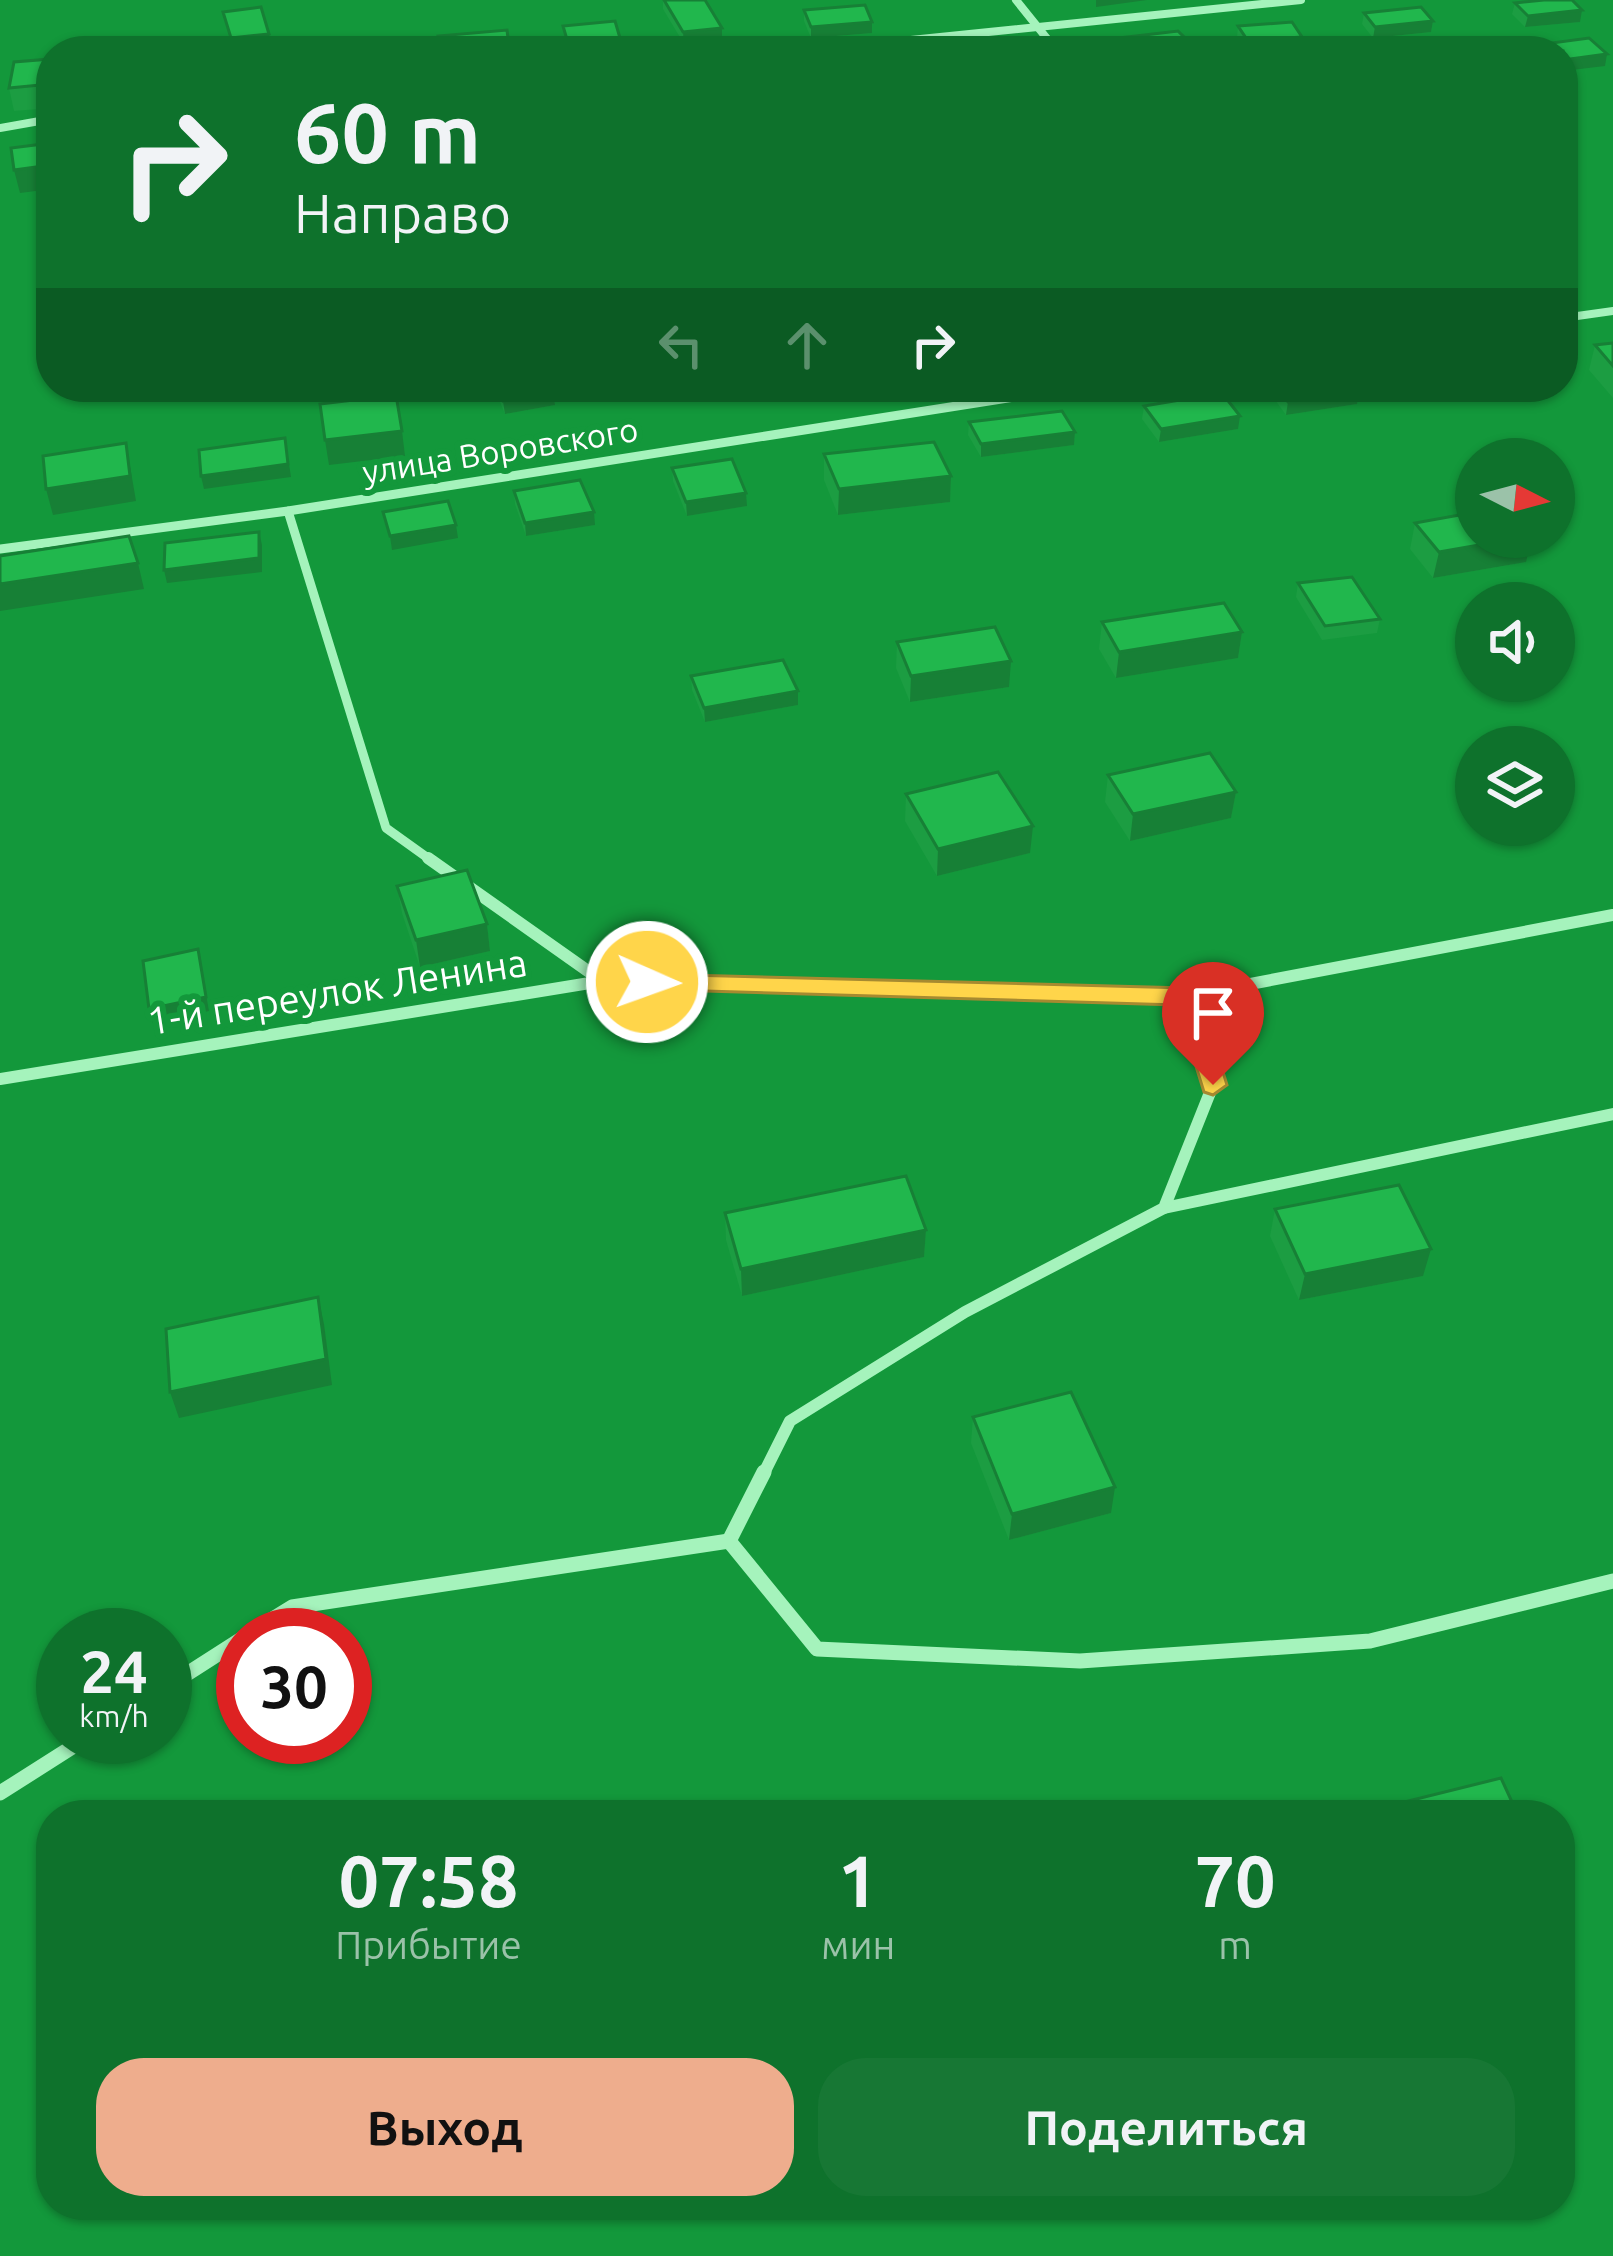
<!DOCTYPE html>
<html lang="ru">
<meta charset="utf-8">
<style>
body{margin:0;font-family:Ubuntu,sans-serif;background:#177734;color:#f1f3f6;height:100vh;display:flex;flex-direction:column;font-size:45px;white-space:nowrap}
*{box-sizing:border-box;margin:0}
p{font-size:39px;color:#9bc2a9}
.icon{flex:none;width:66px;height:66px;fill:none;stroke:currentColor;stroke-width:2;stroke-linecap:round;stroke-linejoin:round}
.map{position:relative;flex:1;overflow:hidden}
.details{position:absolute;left:36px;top:1800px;width:1539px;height:420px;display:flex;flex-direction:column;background:#0e722c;border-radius:48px;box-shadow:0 3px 9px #0004}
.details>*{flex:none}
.guide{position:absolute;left:36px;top:36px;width:1542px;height:366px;border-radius:48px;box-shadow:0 3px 9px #0004;background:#0e722c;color:#f1f3f6;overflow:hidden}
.needle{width:78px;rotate:96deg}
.fabs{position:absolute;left:1455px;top:438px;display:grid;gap:24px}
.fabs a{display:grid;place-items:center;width:120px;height:120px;border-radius:50%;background:#0e722c;box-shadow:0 3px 9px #0004;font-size:60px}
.speed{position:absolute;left:36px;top:1608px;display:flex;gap:24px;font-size:60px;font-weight:700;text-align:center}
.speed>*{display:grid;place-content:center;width:156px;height:156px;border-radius:50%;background:#0e722c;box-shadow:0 3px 9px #0004;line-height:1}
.speed small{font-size:30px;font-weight:400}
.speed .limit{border:18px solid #d22;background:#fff;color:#111}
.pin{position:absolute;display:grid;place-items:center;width:102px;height:102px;color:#fff;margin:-123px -51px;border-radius:50% 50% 50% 0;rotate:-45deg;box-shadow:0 0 12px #0007}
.pin .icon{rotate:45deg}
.me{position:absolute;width:132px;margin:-66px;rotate:92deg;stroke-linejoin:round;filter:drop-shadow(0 0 9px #0008)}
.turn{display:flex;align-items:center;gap:42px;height:252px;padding:0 60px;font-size:54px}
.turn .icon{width:156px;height:156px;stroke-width:2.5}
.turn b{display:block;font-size:84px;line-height:102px}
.lanes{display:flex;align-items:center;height:114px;padding:0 60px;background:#0003;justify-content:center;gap:60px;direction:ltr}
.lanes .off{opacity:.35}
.eta{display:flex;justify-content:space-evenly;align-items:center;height:204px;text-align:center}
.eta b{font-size:72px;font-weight:700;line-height:84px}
.button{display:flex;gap:24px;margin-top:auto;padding:24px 60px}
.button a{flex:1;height:138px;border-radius:48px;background:#eead8d;color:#111;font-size:48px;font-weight:700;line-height:138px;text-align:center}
.button a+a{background:#177734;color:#f1f3f6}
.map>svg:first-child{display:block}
</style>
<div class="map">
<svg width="1613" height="2256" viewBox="0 0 1613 2256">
<rect width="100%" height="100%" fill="#13983b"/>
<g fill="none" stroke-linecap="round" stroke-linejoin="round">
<g stroke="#a5f3bc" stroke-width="8">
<path d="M1016,0l41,51"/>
<path d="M803,51l498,-51"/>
<path d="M0,128l51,-9"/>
<path d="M1563,318l50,-7"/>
</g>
<g stroke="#a5f3bc" stroke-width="9">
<path d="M288,511l98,317 46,33"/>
<path d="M0,549l288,-38 790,-124"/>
</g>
<g stroke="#a5f3bc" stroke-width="12">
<path d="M428,858l174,123"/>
<path d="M0,1079l602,-98 585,15 426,-81"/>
<path d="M1164,1208l449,-94"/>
<path d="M763,1475l27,-54 175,-109 199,-104 49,-123 -26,-89"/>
</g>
<g stroke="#a5f3bc" stroke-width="15">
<path d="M729,1541l88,108 263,12 290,-20 243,-60"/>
<path d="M729,1541l35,-69"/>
<path d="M247,1635l45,-28 437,-66"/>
<path d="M165,1688l78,-50"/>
<path d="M0,1793l88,-56"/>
</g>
</g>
<g fill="#1c9d42">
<path d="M663,0h42l17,28v11l-38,5 -21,-35z"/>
<path d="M1515,3l65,19 -55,5 -13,-13z"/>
<path d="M804,10l68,23 -61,5 -7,-17z"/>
<path d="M1364,13l69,8 -2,11 -58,6 -11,-14z"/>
<path d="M1238,26l64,11 -1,11 -56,3 -8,-13z"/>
<path d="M507,30l2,21h-69z"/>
<path d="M1111,39l81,12h-82z"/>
<path d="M51,59v49l-37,3 -5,-23z"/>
<path d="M1613,343v55l-24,-28 6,-25z"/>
<path d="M494,387h57l4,18 -50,9z"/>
<path d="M1271,387h85l1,17 -71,11 -16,-22z"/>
<path d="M1144,406l94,23 -79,13 -17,-23z"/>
<path d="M969,422l106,10 -1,13 -93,12 -13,-22z"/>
<path d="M824,454l127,22 -1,26 -112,13 -14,-35z"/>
<path d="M672,468l75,38 -60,10 -14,-35z"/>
<path d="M514,491l81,34 -69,11 -11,-32z"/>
<path d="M1415,523l111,39 -93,16 -23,-29z"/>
<path d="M1298,583l82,36 -3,14 -55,7 -26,-43z"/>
<path d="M1102,622l140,10 -4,26 -122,20 -17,-29z"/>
<path d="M897,642l112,45 -99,15 -14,-34z"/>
<path d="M691,676l107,29 -93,17 -13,-32z"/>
<path d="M1108,775l128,17 -5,26 -101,23 -25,-39z"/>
<path d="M906,794l124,59 -93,23 -32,-55z"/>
<path d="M397,886l90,38 3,27 -70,16 -18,-54z"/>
<path d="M1275,1209l148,67 -124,24 -29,-64z"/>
<path d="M725,1213l201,17 -2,27 -182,39 -16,-56z"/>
<path d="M973,1417l138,96 -102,27 -38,-97z"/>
</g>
<g fill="#178036">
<path d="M1096,0h51l-51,7z"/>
<path d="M1582,10l-2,12 -55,5 3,-11z"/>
<path d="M1433,21l-2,11 -58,6 2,-11z"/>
<path d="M872,22v11l-61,5v-11z"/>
<path d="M722,28v11l-38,5 -1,-12z"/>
<path d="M269,34l2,11 -38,5 -2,-12z"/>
<path d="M620,38l1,11 -53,2v-8z"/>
<path d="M1192,45v6h-50z"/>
<path d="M1607,54l-2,12 -42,5v-11z"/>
<path d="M51,165v24l-31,4 -6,-23z"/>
<path d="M686,387h38l-38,5z"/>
<path d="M1443,387h33l-34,6z"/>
<path d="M1359,391l-2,13 -71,11 2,-13z"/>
<path d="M553,392l2,13 -50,9 -2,-13z"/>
<path d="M1240,416l-2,13 -79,13 2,-13z"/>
<path d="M402,431l3,25 -76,9 -4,-25z"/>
<path d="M1075,432l-1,13 -93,12v-13z"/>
<path d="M285,438l6,39 -87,12 -3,-13z"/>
<path d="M126,443l10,58 -83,14 -7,-26z"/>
<path d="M951,476l-1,26 -112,13 1,-26z"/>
<path d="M746,493l1,13 -60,10 -1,-14z"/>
<path d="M594,512l1,13 -69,11 -1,-13z"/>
<path d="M456,525l2,13 -66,12 -2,-14z"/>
<path d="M259,532l3,13v27l-95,11 -3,-13z"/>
<path d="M1525,537h7l-6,25 -93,16 6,-26z"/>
<path d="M138,563l6,26 -144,22v-27z"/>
<path d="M1242,632l-4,26 -122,20 3,-26z"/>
<path d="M1011,661l-2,26 -99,15 1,-26z"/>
<path d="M798,691v14l-93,17 -1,-14z"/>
<path d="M1236,792l-5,26 -101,23 3,-27z"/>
<path d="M1033,826l-3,27 -93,23 1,-27z"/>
<path d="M487,924l3,27 -70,16 -4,-27z"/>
<path d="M198,949l11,62 -56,12 -4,-14z"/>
<path d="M926,1230l-2,27 -182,39 -1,-27z"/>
<path d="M1431,1249l-8,27 -124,24 6,-26z"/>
<path d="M318,1297l6,27 8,61 -153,33 -9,-26z"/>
<path d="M1115,1487l-4,26 -102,27 3,-26z"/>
</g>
<g fill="#21b74d" stroke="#178036" stroke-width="3">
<path d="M664,0h41l17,28 -39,4z"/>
<path d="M1544,0h28l10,10 -54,6 -13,-13z"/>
<path d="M865,5l7,17 -61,5 -7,-17z"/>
<path d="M261,7l8,27 -38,4 -8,-26z"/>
<path d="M1421,7l12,14 -58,6 -11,-14z"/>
<path d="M615,21l5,17 -52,5 -5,-17z"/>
<path d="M1292,22l10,15 -54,4 -10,-15z"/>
<path d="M507,30l2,16 -69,5 -2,-15z"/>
<path d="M1178,31l14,14 -50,6h-20l-11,-12z"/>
<path d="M1589,38l18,16 -44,6v-9h-29l-5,-5z"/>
<path d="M391,43l1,8h-89v-1z"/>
<path d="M204,47l1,4h-38z"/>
<path d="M1042,48l2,3h-35z"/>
<path d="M51,59v25l-42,4 5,-26z"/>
<path d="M51,143v22l-37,5 -3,-22z"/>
<path d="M1613,343v23l-18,-21z"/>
<path d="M497,387h54l2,5 -50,9z"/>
<path d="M1277,387h79l3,4 -71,11z"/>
<path d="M1222,393l18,23 -79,13 -17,-23z"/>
<path d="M396,395l6,36 -77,9 -5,-36z"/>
<path d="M1062,411l13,21 -94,12 -12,-22z"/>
<path d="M285,438l3,26 -87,12 -2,-26z"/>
<path d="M934,442l17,34 -112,13 -15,-35z"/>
<path d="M126,443l4,33 -84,13 -3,-33z"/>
<path d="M732,459l14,34 -60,9 -14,-34z"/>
<path d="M580,480l14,32 -69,11 -11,-32z"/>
<path d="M448,501l8,24 -66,11 -7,-24z"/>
<path d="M1476,512v25h49l-86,15 -24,-29z"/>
<path d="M259,532v26l-95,12 1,-27z"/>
<path d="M129,536l9,27 -138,21v-28z"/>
<path d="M1352,577l28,42 -55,7 -27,-43z"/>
<path d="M1224,603l18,29 -123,20 -17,-30z"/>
<path d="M995,627l16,34 -100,15 -14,-34z"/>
<path d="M783,660l15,31 -94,17 -13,-32z"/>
<path d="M1210,753l26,39 -103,22 -25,-39z"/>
<path d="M998,772l35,54 -95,23 -32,-55z"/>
<path d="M467,870l20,54 -71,16 -19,-54z"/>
<path d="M198,949l8,48 -57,12 -6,-48z"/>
<path d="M906,1176l20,54 -185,39 -16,-56z"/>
<path d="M1399,1185l32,64 -126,25 -30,-65z"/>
<path d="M318,1297l8,62 -156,33 -4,-63z"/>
<path d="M1071,1392l44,95 -103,27 -39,-97z"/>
<path d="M1501,1778l17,37h-157l-1,-2z"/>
</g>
<path fill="#ffd54a" stroke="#a68a30" stroke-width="3" d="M647,974l540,14 13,9 27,88 -14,10 -9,-3 -27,-87 -539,-16 -3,-7z"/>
<g text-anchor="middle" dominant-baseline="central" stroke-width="12" stroke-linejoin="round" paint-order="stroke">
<g font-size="33" fill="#fff" stroke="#13983b">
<text transform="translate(500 450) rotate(-9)">улица Воровского</text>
</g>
<g font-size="39" fill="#fff" stroke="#13983b">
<text transform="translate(337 991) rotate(-9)">1-й переулок Ленина</text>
</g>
</g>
</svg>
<div class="fabs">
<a><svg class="needle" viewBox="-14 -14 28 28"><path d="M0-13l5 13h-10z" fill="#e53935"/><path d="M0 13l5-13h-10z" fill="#9bc2a9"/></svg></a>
<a><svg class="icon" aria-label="sound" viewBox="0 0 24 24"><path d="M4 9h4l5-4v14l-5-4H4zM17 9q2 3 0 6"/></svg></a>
<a><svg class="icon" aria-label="layers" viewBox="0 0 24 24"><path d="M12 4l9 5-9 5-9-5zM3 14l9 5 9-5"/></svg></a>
</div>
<div class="speed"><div>24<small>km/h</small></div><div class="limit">30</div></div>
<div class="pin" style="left:1213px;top:1085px;background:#d93025"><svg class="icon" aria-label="arrive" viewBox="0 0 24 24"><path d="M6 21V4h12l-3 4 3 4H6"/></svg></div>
<svg class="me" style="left:647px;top:982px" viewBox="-20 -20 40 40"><circle r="17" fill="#ffd54a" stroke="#fff" stroke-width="3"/><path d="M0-11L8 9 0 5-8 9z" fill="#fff"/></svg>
<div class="guide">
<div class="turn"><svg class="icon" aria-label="right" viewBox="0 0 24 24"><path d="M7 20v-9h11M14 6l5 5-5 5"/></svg><div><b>60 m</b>Направо</div></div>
<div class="lanes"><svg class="icon off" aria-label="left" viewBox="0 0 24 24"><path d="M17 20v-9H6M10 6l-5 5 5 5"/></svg><svg class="icon off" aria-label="ahead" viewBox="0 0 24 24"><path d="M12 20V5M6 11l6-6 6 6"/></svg><svg class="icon" aria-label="right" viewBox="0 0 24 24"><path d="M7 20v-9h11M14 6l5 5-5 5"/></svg></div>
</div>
<section class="details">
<div class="eta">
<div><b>07:58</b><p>Прибытие</p></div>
<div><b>1</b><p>мин</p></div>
<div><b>70</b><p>m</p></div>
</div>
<div class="button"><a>Выход</a><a>Поделиться</a></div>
</section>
</div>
